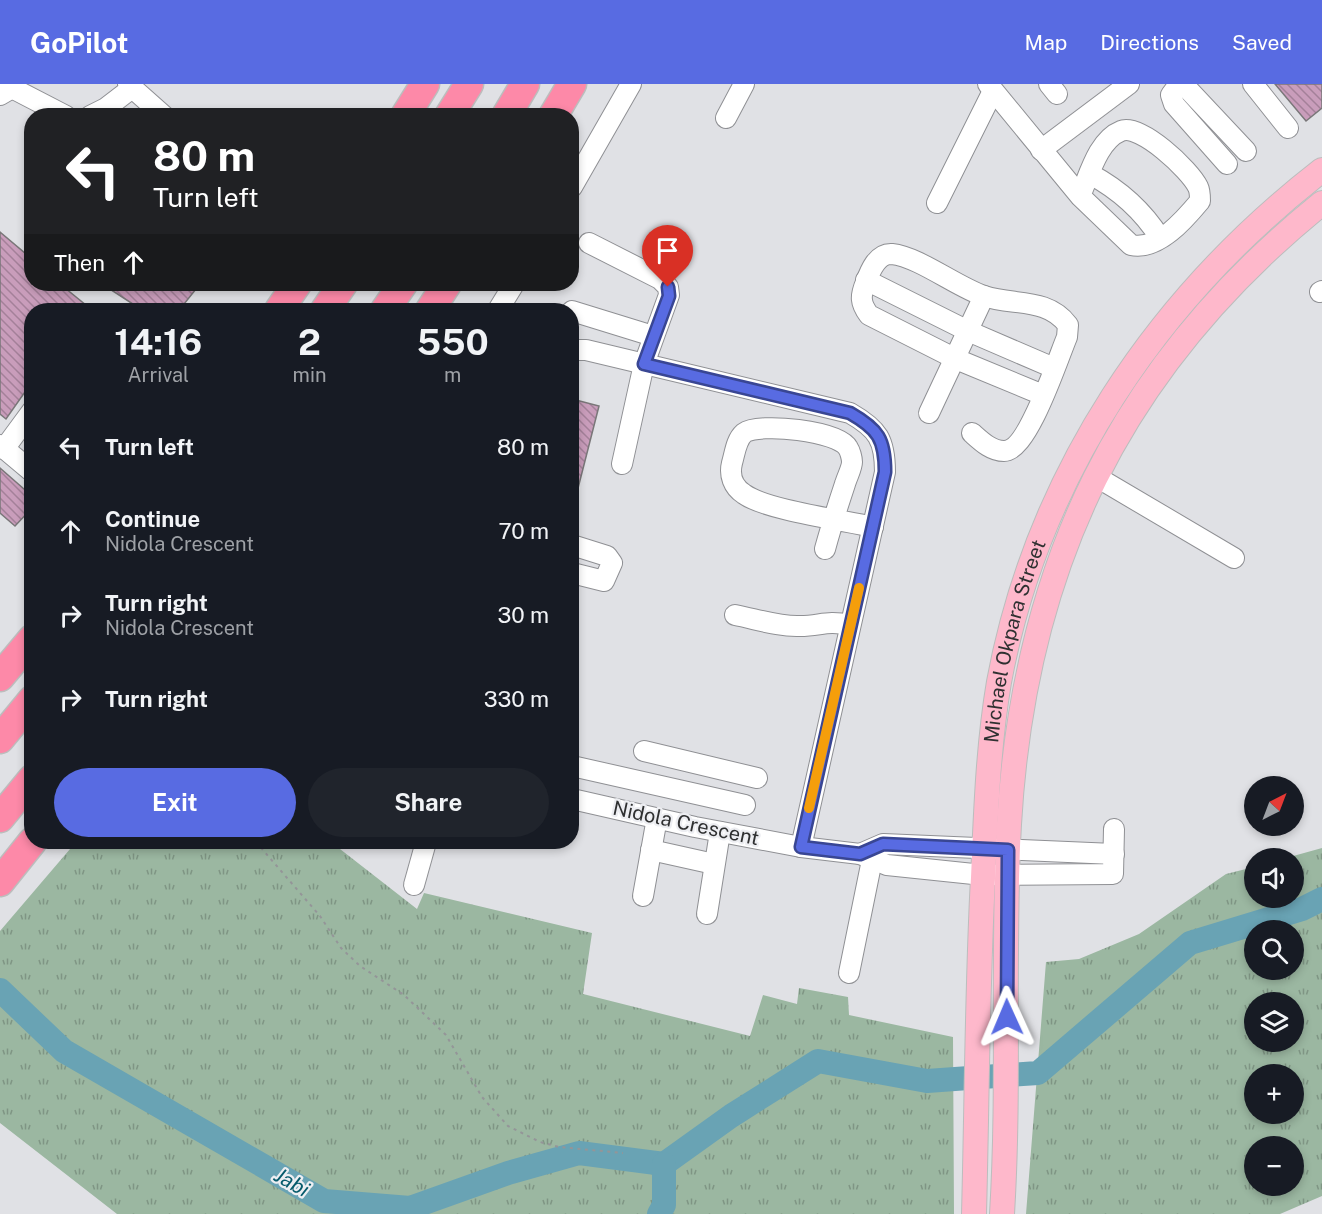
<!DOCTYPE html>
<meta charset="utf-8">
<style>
body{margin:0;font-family:"Public Sans",sans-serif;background:#20242c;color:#f1f3f6;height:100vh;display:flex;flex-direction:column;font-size:22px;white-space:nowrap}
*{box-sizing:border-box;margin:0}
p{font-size:20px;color:#9ea1a6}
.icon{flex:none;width:33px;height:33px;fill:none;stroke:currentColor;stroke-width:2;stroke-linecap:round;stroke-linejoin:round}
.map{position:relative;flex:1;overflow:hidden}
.side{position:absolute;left:24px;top:219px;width:555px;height:546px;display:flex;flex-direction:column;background:#171b24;border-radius:24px;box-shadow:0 3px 9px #0003}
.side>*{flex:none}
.top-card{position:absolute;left:24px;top:24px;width:555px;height:183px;border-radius:24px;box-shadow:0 3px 9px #0003;background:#202124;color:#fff;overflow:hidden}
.needle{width:39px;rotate:42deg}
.fabs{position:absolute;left:1244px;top:692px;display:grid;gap:12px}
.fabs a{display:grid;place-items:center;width:60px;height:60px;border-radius:50%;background:#171b24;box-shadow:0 3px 9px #0003;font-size:30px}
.pin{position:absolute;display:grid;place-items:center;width:51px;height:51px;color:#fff;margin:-62px -26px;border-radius:50% 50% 50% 0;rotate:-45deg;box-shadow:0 0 6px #0007}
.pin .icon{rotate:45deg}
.me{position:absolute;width:66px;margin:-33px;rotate:359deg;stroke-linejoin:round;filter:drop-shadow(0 0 4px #0008)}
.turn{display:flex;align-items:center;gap:21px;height:126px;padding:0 30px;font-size:27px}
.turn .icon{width:78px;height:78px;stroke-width:2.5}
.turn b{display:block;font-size:42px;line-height:51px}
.then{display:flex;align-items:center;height:57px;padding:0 30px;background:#0003;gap:12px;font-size:22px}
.eta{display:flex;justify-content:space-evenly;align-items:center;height:102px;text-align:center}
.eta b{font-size:36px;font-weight:700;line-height:42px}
.cta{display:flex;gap:12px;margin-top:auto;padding:12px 30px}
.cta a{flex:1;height:69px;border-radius:36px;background:#586be2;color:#fff;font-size:24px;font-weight:700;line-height:69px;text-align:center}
.cta a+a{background:#20242c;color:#f1f3f6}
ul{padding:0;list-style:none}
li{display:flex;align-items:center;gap:18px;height:84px;padding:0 30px}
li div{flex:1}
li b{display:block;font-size:22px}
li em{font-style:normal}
header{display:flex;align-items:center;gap:36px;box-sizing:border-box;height:84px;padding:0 30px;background:#586be2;color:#fff}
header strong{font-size:28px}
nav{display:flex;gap:33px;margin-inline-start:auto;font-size:21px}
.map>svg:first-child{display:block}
</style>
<header>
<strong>GoPilot</strong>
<nav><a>Map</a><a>Directions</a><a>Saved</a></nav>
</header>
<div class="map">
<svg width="1322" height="1130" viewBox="0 0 1322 1130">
<defs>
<pattern id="grass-tufts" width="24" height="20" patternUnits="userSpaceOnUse" patternTransform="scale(1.5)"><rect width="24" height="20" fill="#9bb7a1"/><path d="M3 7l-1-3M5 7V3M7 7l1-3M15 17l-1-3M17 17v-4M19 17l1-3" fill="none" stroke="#7f9584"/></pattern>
<pattern id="building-back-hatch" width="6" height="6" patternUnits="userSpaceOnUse" patternTransform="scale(1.5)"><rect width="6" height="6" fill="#c99dbb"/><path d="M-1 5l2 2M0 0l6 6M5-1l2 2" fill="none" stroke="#a48099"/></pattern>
</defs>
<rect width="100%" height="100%" fill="#e0e1e5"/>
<g fill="url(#grass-tufts)" fill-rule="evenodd">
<path d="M76,758h255l86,67 7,-16 168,40 -9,61 167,42 13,-41 34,9 2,-16 49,9 1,18 104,22 1,177h-837l-117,-91v-192z"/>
<path d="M1322,764v348l-42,18h-254l20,-252 33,-3 60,-25 87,-60 28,-7v30h39v-39h-7zM1254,846h39v39h-39zM1254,918h39v39h-39zM1254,990h39v39h-39zM1254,1062h39v39h-39z"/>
</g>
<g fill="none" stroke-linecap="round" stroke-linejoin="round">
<g stroke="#69a3b4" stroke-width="24">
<path d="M0,906l64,61 260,150 86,7 98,-35 71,-20 85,11"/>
<path d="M664,1080l67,-48 87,-55 109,20 111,-8 152,-130 112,-34 20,-10"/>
<path d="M659,1130l5,-9v-41"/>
</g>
</g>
<g fill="url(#building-back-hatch)" stroke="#7a7779" stroke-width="1.5">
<path d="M1275,0h47v24l-16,13z"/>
<path d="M0,148l32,27v25h28l32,26h-60v72l-26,37 -6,-5z"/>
<path d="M102,200h98l-16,20 11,6h-53z"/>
<path d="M572,315l27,7 -24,94h-3z"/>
<path d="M0,384l32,28v12l-17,18 -15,-13z"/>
</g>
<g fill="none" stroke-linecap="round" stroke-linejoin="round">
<defs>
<g id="minor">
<path d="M128,0l36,32"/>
<path d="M988,0l92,112 51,49c27,6 54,-26 69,-44 0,-4 0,-10 -2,-14 -8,-17 -58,-64 -77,-56 -23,9 -32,45 -41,65"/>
<path d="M1049,0l8,10"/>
<path d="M1179,0l-8,11 3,9 53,60"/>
<path d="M1183,0l63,67"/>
<path d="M1253,0l35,44"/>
<path d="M0,11l12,-7 54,28"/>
<path d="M90,32l16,-8 26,-20"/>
<path d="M726,34l18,-34"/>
<path d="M1041,66l88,-66"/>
<path d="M1090,90c28,15 53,37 70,64"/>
<path d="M572,103l59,-103"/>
<path d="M937,119l56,-112"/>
<path d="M589,159l71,36 8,8 1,8 -25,69 -22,100"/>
<path d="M866,196l102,51 86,37"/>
<path d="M1320,208l2,-1"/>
<path d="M498,226l16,-26"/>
<path d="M572,227l81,25"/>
<path d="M572,266h14l264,63c28,16 35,27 35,59l-84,375"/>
<path d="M929,329l55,-117"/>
<path d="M972,349c9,8 19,18 32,18 24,0 54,-93 63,-114l1,-12c-21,-28 -55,-19 -84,-29 -27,-9 -65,-39 -92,-42 -15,-1 -22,17 -26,28 -6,14 -6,21 3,33l87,44 87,36"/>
<path d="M0,361l30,25"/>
<path d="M4,365l28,-38"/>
<path d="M1095,392l139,82"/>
<path d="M572,461l35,11 5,7 -8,18 -32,-8"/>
<path d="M825,465c6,-22 13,-44 20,-65 2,-7 7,-16 7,-22 0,-4 -2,-11 -4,-14 -9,-17 -89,-26 -104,-15 -8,7 -9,20 -12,30 -3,12 1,24 12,31 22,16 98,26 129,33"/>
<path d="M735,531c21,4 44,12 65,11 21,0 26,-6 50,-1"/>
<path d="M644,667l113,27"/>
<path d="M572,682l173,39"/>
<path d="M572,715l123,28 106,20 59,7 27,11 96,10 130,-1 1,-45"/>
<path d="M651,766l63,14"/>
<path d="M860,770l23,-10 231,10"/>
<path d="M414,801l12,-43"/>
<path d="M643,812l14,-78"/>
<path d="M707,830l13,-82"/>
<path d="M849,889l23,-113"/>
</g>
<g id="major">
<path id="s1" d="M974,1130c3,-112 3,-224 9,-336 3,-65 5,-131 16,-196 38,-206 158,-384 323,-512"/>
<path d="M1002,1130c8,-130 0,-260 7,-390 15,-258 111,-458 313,-621"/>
</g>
<g id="highway">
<path d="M405,32l20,-32"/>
<path d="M449,32l20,-32"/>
<path d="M506,32l19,-32"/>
<path d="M553,32l19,-32"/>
<path d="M279,226l18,-26"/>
<path d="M325,226l18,-26"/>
<path d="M385,226l18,-26"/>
<path d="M430,226l17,-26"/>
<path d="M0,593l32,-38"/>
<path d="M0,655l32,-39"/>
<path d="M0,734l32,-39"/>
<path d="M0,798l32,-40"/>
</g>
</defs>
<use href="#minor" stroke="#8f9094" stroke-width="22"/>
<use href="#major" stroke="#bcbdbd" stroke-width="26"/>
<use href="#highway" stroke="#bcbdbd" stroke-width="31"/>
<path stroke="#949598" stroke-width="2" stroke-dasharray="3 4.5" stroke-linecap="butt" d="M256,758l64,74 21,32 19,18 44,29 42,40 36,62 26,29 32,16 19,5 64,6"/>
<use href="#minor" stroke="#fff" stroke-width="20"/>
<use href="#major" stroke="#feb8cb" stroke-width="24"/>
<use href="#highway" stroke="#fd89a8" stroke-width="28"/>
</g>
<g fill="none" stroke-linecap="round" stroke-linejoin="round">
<defs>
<path id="route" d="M668,203l1,9 -25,68 206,49c28,16 35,26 35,59l-84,375 59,7 23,-10 125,6 -1,167"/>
</defs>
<use href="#route" stroke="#394693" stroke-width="15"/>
<use href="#route" stroke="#586be2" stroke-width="10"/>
<path stroke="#f59e0b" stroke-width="10" d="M809,724l50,-220"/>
</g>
<g text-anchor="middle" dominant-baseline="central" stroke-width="4.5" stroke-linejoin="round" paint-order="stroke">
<g font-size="20" fill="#2f3031" stroke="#edeef2">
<text stroke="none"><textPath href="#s1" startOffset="576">Michael Okpara Street</textPath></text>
<text transform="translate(686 739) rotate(12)">Nidola Crescent</text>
</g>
<g font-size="21" font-style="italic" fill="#065a6c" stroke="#edeef2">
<text transform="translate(292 1098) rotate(30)">Jabi</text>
</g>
</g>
</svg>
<div class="fabs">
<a><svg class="needle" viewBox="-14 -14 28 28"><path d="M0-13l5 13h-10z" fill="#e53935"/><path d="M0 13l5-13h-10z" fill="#9ea1a6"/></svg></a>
<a><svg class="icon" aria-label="sound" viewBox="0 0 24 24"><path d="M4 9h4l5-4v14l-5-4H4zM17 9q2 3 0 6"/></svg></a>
<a><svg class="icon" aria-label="search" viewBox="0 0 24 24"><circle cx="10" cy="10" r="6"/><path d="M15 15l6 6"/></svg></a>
<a><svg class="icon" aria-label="layers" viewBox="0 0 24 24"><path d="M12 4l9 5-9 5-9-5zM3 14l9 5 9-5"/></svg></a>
<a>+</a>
<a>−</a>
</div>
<div class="pin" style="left:668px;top:203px;background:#d93025"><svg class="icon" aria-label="arrive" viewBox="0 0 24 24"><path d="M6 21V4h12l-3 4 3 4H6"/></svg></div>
<svg class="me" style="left:1007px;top:933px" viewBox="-20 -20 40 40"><path d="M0-17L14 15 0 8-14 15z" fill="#586be2" stroke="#fff" stroke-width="4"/></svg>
<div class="top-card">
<div class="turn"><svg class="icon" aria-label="left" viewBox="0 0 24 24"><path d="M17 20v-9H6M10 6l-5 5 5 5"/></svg><div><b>80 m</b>Turn left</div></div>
<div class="then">Then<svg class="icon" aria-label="ahead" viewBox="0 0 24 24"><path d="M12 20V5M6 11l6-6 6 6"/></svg></div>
</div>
<section class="side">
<div class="eta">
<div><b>14:16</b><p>Arrival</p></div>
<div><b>2</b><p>min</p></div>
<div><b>550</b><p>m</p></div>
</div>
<ul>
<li><svg class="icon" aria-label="left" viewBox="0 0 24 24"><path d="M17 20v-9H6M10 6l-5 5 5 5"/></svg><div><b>Turn left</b></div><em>80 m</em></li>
<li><svg class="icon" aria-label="ahead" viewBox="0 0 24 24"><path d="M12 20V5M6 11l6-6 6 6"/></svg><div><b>Continue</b><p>Nidola Crescent</p></div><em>70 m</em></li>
<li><svg class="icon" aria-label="right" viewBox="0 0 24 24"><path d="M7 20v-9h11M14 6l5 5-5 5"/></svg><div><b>Turn right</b><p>Nidola Crescent</p></div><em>30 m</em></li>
<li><svg class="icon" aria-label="right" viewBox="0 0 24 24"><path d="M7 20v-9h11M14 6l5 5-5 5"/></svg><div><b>Turn right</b></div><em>330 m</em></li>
</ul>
<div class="cta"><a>Exit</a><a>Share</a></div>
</section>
</div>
